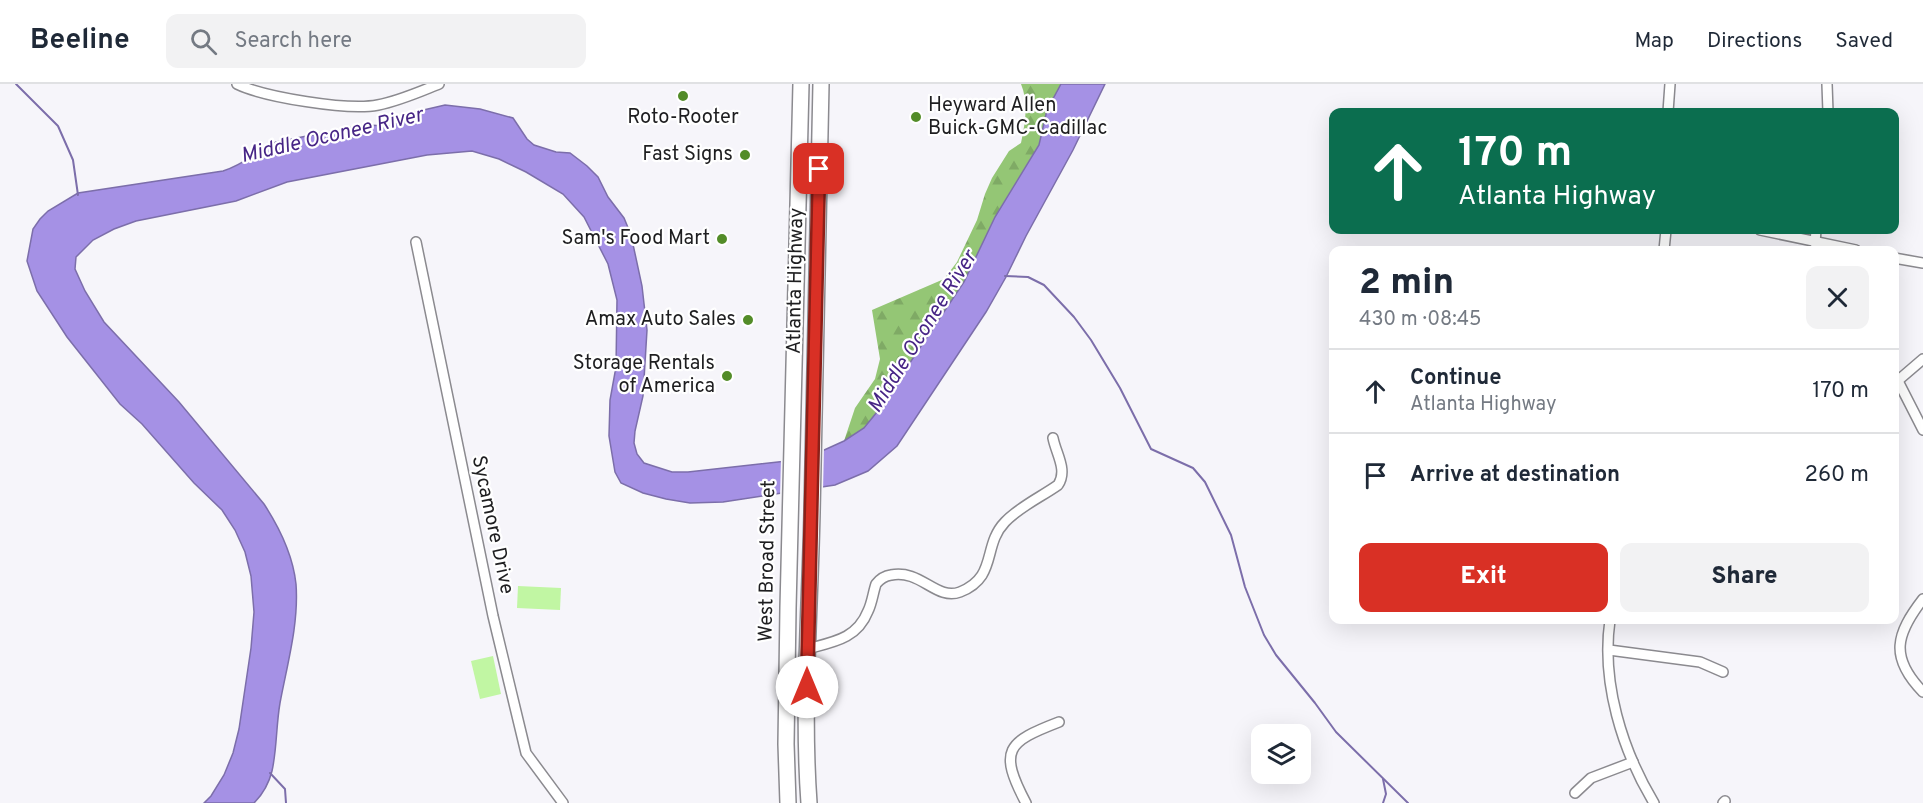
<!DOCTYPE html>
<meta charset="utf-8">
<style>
body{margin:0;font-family:Overpass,sans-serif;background:#f2f2f3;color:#1f2937;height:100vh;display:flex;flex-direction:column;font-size:22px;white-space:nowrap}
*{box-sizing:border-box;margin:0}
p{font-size:20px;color:#747a83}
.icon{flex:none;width:33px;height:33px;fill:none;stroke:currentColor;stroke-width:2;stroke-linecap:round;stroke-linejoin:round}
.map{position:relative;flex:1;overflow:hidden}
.panel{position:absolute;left:1329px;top:162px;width:570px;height:378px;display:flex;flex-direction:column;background:#fff;border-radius:12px;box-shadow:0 6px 24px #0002}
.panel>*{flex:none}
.guide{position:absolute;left:1329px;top:24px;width:570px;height:126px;border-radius:12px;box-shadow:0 6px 24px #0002;background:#0b6e4f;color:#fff;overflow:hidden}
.buttons{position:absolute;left:1251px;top:640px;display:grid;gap:12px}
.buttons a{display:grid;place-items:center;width:60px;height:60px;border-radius:12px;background:#fff;box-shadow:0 6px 24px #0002;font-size:30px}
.pin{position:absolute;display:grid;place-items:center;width:51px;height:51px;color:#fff;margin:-26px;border-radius:12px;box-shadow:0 3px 9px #0006}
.me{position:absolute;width:66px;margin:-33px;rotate:0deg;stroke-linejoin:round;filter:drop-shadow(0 0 4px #0008)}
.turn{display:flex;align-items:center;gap:21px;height:126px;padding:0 30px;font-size:27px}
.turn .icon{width:78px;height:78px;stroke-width:2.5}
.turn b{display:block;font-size:42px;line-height:51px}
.round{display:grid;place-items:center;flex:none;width:63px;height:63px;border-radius:12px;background:#f2f2f3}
.summary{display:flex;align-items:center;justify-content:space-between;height:102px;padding:0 30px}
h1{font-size:36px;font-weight:800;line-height:45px}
.action{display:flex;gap:12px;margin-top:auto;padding:12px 30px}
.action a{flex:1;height:69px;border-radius:12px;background:#d93025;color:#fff;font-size:24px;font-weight:800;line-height:69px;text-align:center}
.action a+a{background:#f2f2f3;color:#1f2937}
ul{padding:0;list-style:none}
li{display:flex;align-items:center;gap:18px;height:84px;padding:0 30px;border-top:2px solid #e0e1e3}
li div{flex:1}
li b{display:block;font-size:22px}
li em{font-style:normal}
header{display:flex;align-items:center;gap:36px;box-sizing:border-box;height:84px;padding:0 30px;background:#fff;border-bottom:2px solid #e0e1e3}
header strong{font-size:28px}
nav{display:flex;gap:33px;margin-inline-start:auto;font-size:21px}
.search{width:420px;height:54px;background:#f2f2f3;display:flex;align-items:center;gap:15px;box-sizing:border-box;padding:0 21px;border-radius:12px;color:#747a83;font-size:22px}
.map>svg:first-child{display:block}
</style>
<header>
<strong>Beeline</strong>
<div class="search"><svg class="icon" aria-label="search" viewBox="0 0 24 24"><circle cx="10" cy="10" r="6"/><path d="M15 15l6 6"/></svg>Search here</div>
<nav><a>Map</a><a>Directions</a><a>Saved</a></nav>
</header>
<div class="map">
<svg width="1923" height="719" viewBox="0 0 1923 719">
<defs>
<pattern id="forest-firs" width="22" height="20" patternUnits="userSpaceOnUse" patternTransform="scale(1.5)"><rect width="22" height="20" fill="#94c675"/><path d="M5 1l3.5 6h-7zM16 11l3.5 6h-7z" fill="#7faa65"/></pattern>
</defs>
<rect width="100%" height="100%" fill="#f6f5fa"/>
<path fill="url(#forest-firs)" d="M1021,0h40l-14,26 -8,35 -44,72 -31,65 -87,130 -13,16 -20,13 11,-33 20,-29 5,-20 -8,-49 72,-31 13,-17 20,-42 8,-26 7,-16 17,-27 12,-8c4,-20 8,-39 0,-59z"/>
<g fill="#c1f6a3">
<path d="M518,502l43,2 -1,22 -43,-2z"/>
<path d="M493,572l8,38 -21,5 -9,-38z"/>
</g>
<path fill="#a591e5" stroke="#7c6eaa" stroke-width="1.5" d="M1061,0h44l-32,66 -47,86 -20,41 -20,35 -89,134 -29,25 -33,14 -112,17 -33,1 -24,-4 -23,-6 -22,-10 -6,-11 -6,-36 1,-36 6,-33 1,-67 -9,-36 -24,-47 -21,-23 -37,-22 -27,-13 -27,-8 -45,4 -140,27 -51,19 -100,20 -22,8 -21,11 -17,17 -1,12 10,22 19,31 75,80 85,102c15,23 29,52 32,80 3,40 -9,81 -16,119 -4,23 -3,46 -8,68 -3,12 -9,23 -18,32h-50l7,-7 13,-21 9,-22 6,-24 12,-81 3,-36 -3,-36 -6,-24 -10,-22 -13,-20 -28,-27 -52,-59 -22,-20 -53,-67 -30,-46 -10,-30 6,-32 7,-10 8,-8 30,-18 145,-22c21,-6 34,-20 53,-29l88,-17 28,1 23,-14 30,-7 35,4 33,9 14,21 7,6 22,7 14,1 17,13 11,11 10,20 16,21 7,17 11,51 5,44 -4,66 -8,35 -1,12 3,11 7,9 28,9h16l99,-11 35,-10 22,-10 20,-13 13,-16 87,-130 31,-65 44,-72 8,-35z"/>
<path fill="#f6f5fa" d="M824,363l-1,44 -43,6 1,-39z"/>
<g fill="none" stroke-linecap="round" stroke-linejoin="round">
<g stroke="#7c6eaa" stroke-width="2">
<path d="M16,0l42,42 15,34 5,35"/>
<path d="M1005,192l23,1 16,8 30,32 17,23 29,48 31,61 42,19 12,14 26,53 14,52 19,48 12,20 39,48 21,29 72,71"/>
<path d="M270,689l15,16 1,14"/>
<path d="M1383,695l3,15 -3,9"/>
</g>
<defs>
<g id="street">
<path d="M237,0c27,13 111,27 141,21 21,-4 41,-13 61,-21"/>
<path d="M1827,0l1,28"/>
<path d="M1668,28l2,-28"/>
<path d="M1760,146l96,20"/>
<path d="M416,158l77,374 33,137 37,50"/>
<path d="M1815,159l1,-13"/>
<path d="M1664,166l2,-20"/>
<path d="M1894,174l29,5"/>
<path d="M1898,297l25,49"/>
<path d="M1895,299l28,-24"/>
<path d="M1923,515c-27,35 -34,58 0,93"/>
<path d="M1610,536c-9,62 12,130 44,183"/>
<path d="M807,565c26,-7 50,-10 61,-38 4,-8 5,-18 8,-27 4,-5 8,-8 15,-9 30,-6 45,26 69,17 38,-15 22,-46 45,-70 14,-15 36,-25 53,-37 10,-15 -2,-31 -5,-47"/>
<path d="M1609,566l91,12 23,10"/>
<path d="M1575,709l16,-15 42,-16"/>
<path d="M1026,719c-28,-53 -19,-61 33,-81"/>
<path d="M1723,719l2,-2"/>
</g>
<g id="primary">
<path d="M788,719l-2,-59 2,-136 13,-524"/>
<path d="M809,719c-7,-97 1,-194 3,-291 3,-143 6,-285 9,-428"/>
</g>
</defs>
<use href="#street" stroke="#8b8a8f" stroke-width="12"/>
<use href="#primary" stroke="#8b8a8f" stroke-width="18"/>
<use href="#street" stroke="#fff" stroke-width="9"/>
<use href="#primary" stroke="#fff" stroke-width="15"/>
</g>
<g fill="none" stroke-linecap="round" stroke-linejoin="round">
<defs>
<path id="route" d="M807,603l12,-518"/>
</defs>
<use href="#route" stroke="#8d1f18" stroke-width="15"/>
<use href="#route" stroke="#d93025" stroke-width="10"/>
</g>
<g fill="#538c28" stroke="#fff" stroke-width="2">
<circle cx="683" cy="12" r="6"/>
<circle cx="916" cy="33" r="6"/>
<circle cx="745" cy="71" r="6"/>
<circle cx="722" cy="155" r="6"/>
<circle cx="748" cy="236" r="6"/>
<circle cx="727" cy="292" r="6"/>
</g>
<g text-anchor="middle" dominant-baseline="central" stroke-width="4.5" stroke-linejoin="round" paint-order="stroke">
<g font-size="20" fill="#1e1e20" stroke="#fff" text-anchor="end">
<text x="928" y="22" text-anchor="start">Heyward Allen<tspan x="928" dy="23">Buick-GMC-Cadillac</tspan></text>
<text x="683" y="34" text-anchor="middle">Roto-Rooter</text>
<text x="733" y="71">Fast Signs</text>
<text x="710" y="155">Sam's Food Mart</text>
<text x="736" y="236">Amax Auto Sales</text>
<text x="715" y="280">Storage Rentals<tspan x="715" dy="23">of America</tspan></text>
</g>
<g font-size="20" fill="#1e1e20" stroke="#fff">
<text transform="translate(796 197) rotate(-89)">Atlanta Highway</text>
<text transform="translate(492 441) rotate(78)">Sycamore Drive</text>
<text transform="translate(768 477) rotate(-89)">West Broad Street</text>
</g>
<g font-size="21" font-style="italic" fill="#472586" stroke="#fff">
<text transform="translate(332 52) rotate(-13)">Middle Oconee River</text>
<text transform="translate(923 248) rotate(-58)">Middle Oconee River</text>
</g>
</g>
</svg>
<div class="buttons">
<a><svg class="icon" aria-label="layers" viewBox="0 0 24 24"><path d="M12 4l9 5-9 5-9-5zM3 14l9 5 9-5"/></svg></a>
</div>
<div class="pin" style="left:819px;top:85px;background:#d93025"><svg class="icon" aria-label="arrive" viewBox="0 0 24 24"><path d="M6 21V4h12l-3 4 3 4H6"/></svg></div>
<svg class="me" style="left:807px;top:603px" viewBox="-20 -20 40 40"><circle r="19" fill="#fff"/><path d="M0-13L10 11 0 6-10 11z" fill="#d93025"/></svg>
<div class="guide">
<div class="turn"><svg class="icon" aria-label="ahead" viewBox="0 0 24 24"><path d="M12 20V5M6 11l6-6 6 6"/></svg><div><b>170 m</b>Atlanta Highway</div></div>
</div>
<section class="panel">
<div class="summary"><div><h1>2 min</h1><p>430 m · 08:45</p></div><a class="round"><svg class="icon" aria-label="close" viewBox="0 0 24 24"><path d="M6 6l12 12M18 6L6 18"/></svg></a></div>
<ul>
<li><svg class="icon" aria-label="ahead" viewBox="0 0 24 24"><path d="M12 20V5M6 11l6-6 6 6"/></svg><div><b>Continue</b><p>Atlanta Highway</p></div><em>170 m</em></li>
<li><svg class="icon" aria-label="arrive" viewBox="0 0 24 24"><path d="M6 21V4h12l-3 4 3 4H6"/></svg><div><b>Arrive at destination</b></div><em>260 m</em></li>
</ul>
<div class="action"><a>Exit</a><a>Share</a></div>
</section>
</div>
